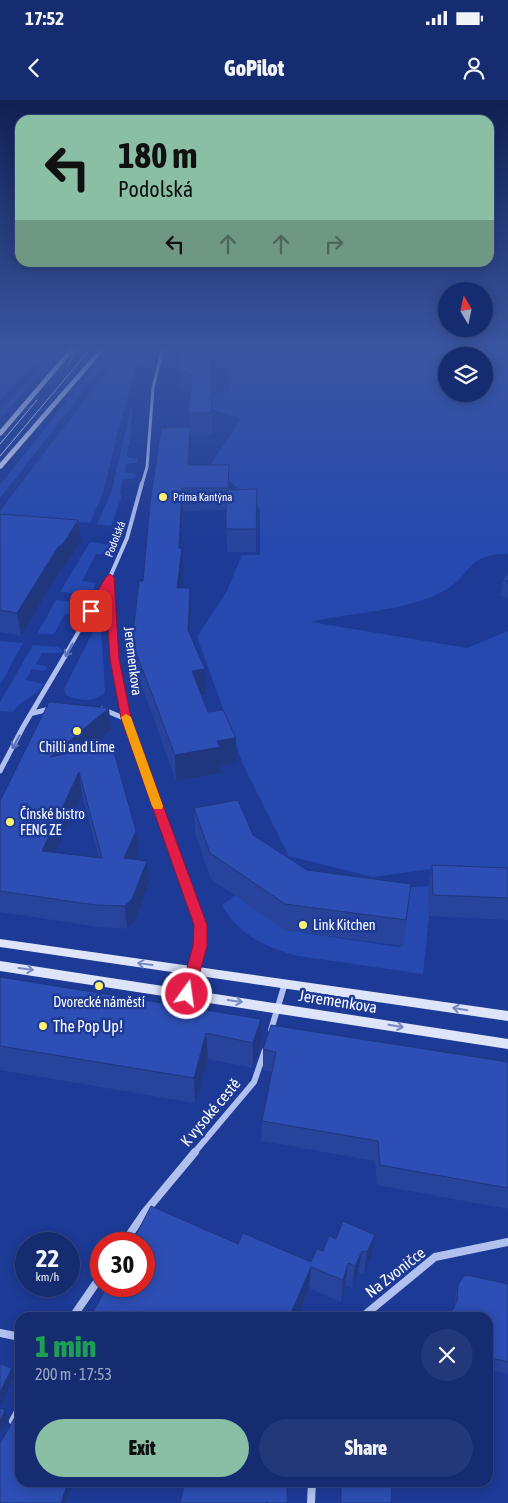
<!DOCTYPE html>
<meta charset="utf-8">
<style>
body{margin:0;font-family:"Asap Condensed",sans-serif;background:#233878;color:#f1f3f6;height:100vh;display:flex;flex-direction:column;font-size:19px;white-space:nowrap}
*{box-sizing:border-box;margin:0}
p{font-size:16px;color:#9ea7c3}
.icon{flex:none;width:28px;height:28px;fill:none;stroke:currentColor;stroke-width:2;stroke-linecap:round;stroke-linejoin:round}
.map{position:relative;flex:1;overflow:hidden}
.sheet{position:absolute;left:15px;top:1212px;width:478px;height:175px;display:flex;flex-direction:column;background:#162c70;border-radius:15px;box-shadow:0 2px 12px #0003,0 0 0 1px #354883}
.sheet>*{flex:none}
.banner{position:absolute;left:15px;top:15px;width:479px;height:152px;border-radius:15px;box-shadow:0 2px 12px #0003,0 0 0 1px #354883;background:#8abfa5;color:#111;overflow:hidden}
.needle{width:32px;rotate:351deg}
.buttons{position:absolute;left:438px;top:182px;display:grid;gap:10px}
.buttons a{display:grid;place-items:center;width:55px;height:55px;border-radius:50%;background:#162c70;box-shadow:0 2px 12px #0003,0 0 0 1px #354883;font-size:25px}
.speed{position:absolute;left:15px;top:1132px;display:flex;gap:10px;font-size:25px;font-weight:700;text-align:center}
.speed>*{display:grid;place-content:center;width:65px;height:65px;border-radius:50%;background:#162c70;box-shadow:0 2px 12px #0003,0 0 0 1px #354883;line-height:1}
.speed small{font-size:12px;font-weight:400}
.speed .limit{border:8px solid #d22;background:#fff;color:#111}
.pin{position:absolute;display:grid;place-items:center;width:42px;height:42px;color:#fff;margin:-21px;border-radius:10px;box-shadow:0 2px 8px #0006}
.me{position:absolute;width:55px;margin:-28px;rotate:14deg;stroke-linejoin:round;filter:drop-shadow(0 0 4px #0008)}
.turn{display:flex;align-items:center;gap:18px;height:105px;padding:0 20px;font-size:22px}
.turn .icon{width:65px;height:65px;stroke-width:2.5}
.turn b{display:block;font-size:35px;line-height:42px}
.lanes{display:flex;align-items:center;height:48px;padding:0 20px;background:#0003;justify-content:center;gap:25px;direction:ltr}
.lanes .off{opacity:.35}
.round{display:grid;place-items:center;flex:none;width:52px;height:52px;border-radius:26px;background:#233878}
.summary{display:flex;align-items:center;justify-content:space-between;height:85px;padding:0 20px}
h1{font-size:30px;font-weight:800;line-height:38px;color:#1e9e55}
.primary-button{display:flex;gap:10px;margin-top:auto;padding:10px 20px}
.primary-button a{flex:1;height:58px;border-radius:30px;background:#8abfa5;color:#111;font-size:20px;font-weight:800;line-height:58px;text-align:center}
.primary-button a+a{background:#233878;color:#f1f3f6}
.status{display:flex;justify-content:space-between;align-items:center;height:35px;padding:0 25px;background:#162c70;direction:ltr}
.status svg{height:14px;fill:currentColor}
header{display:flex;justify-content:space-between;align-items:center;height:65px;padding:0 20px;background:#162c70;font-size:22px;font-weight:800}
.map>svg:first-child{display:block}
</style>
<div class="status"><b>17:52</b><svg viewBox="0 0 49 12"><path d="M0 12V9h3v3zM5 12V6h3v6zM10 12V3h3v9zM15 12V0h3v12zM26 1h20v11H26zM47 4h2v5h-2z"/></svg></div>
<header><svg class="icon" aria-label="back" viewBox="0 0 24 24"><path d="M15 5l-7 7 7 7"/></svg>GoPilot<svg class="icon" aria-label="person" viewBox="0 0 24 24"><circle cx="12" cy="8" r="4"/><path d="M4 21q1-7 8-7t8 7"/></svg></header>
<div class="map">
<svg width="508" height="1403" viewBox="0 0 508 1403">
<rect width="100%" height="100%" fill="#1d3a96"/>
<g fill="#2649af" fill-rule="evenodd">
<path d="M110,247h8l-118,151v-13z"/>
<path d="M125,247h17l-22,76 -17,70 -13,30 -90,-7v-5z"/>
<path d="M228,247h280v207c-44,0 -35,22 -66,38 -41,21 -88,19 -131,30l156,26 41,-17v249l-48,-15 -87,12 -84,-21 -46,-92 -46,-127 30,-46 15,-36h18v-46l-49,-45c10,-16 21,-29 29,-46l-22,-7 -26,-5 9,-8 28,-7zM446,256h38v38h-38z"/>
<path d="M23,248l18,7 -41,45v-51z"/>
<path d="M51,255l4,2 -55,62v-7z"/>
<path d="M132,303l-2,42 -2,1 -1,11 11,2 -1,4 -11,1 -1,8 11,2 -1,4 -13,2 -2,15h2l-11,31 -14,-2 14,-31z"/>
<path d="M90,442l20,3 -4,9h-10l-14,27 14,2 -5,11 -31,-2z"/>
<path d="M56,500l31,3 -7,11h-15l-11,20h-17z"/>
<path d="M96,526l5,2 4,64c-10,11 -26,9 -39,3l-2,-6z"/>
<path d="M0,541l23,2 -23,42z"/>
<path d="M33,545l25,2 5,4 -3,2h-18l-6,11 10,2 2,3 -5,2 -11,-2 -6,11 18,4c-8,13 -23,15 -31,28l-13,-1v-9z"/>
<path d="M240,725l21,21h6l34,27 52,14 21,3 54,-4 1,30 -6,58 -125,-18c-31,-8 -60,-21 -76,-51l14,-10 49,35 113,17 5,-1 4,-36 -48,-6v-4l-8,-1 -1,3 -44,-6 -17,-11 3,-3 -6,-4 -4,3 -29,-20 -3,-7 5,-1 -3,-5h-4l-10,-22z"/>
</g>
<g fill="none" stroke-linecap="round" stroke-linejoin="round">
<path stroke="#b1c1ef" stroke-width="3" d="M142,384l5,-17 6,-79 10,-41"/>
<g stroke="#b1c1ef" stroke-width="4">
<path d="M110,477l5,80"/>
<path d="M64,557l46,-80 17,-39 15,-55"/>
</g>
<g stroke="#b1c1ef" stroke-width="5">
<path d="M115,556l11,63 57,157"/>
<path d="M102,609l24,10"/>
<path d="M33,613l17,-4"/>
<path d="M0,671l23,-44 42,-71"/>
</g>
<g stroke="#b1c1ef" stroke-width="6">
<path d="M183,775l18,50 -1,21 -13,48"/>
<path d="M271,930l14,-47"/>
<path d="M194,1053l60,-71 11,-32"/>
</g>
<g stroke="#b1c1ef" stroke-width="8">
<path d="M123,1144l22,-32 50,-60"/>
<path d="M72,1218l29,-42"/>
<path d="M361,1218l74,-61 73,-15"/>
<path d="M0,1233l20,4"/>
<path d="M13,1321l7,-13"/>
<path d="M311,1403l1,-21"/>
</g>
<g fill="#dee5fb" fill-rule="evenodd">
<path d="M71,247h6l-75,88 -2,1v-6z"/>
<path d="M101,247h6l-105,121 -2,1v-6z"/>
<path d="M0,839l508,72v10l-508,-74z"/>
<path d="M0,861l508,78v10l-508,-78z"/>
</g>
<g stroke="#fff" stroke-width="1">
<path d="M68,247l5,7 -4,10"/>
<path d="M0,344l37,-44"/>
<path d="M0,356l92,-109"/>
</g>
</g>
<g fill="#27439b" fill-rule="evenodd">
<path d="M180,247h34v6h-3l1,81h-21v15l-1,16h39v25l28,-1 -1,63h-29l-1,-42 -43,1 -1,37 1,24 -2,16 10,24 -1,23 15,34 1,25h-4l6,18 28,26v25l-16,3 1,7 -45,8 -41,-114 -3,-25 11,-61 46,-154 -1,-14 2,-19h-1l-1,-3h-9v-19z"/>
<path d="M0,414l81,28 -16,24 -4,3 -40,67 -21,-4z"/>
<path d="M508,471v27l-8,-2 3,-16z"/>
<path d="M111,630l-23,20 50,104 -2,5 13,24 -14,38 -8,8 -29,-2 -98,-15v-111zM82,694l17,64 -44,-6z"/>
<path d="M194,708l59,27 54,35 104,14 -8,62 -118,-16 -74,-51 -16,-46z"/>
<path d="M432,765l76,3v52l-79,-4 -1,-30z"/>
<path d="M0,877l261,67 -8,24 -45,-9 -13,44 -195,-33z"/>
<path d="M263,949l245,13v147l-131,-24 -2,-24 -114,-20 1,-20 10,-49 -9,-2z"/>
<path d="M343,1121l28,36 -7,17 -6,-2 -6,16 -7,-3 -4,17 -32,-14 -12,30h-207l148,-74 73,18 25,-23z"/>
<path d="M508,1184v90l-20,-5v-51h-38l4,-11 1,-11 3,-11z"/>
<path d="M398,1382h24l-2,6z"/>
</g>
<g fill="#20377e">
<path d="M190,327l1,22 -2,38 -1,-22z"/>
<path d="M182,388l1,23 -2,43 1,-6 1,24 -5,40 -1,-24z"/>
<path d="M78,420l3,22 -16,24 -4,3 -40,67 -4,-23 41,-66z"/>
<path d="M190,488l1,24 -2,43 -1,-25z"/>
<path d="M205,569l1,25 -13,2 -1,-25z"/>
<path d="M109,608l2,22 -58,49 -3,-22z"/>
<path d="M236,638v25l-16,3 1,7 -45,8 -1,-26 42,-14z"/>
<path d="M79,672l3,22 -36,79 -4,-22z"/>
<path d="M136,731l2,23 -11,26 -3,-22z"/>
<path d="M147,761l2,22 -14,38 -8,8 -2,-23z"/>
<path d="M261,919v25l-8,24v-25z"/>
<path d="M206,933l2,26 -13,44 -1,-25z"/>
<path d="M375,1135l-4,22 -7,17 3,-22z"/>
<path d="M362,1151l-4,21 -6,16 3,-22z"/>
<path d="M348,1163l-3,22 -4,17 2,-22z"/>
<path d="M311,1167l-2,21 -12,30h-8z"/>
<path d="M12,1268l3,7 -15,31v-14z"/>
<path d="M5,1310l3,8 -8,16v-13z"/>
<path d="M68,1382h5l-7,21h-5z"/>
</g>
<g fill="#2d4eb4" stroke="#20377e" fill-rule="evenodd">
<path d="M180,247h31l1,66h-24l4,-38h-4v-3h-9z"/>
<path d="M190,327l-2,38h41l-1,23h-46l-3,60h3l-5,40h13l-2,42 17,39 -13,2 16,41 15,-2 13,28 -19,3 3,6 -45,8 -43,-113 7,-61h4l7,-78 11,-75z"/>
<path d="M257,389l-1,40h-30v-39z"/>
<path d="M0,414l78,6 -15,24 -5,3 -41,66 -17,-3z"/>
<path d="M508,471v10l-5,-1z"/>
<path d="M49,602l60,6 -59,49 62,-12 24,86 -12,27 23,3 -15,38 -7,7 -30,-1 -95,-14v-90zM79,672l22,82 1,4 -60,-7z"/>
<path d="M238,700l15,35 54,35 104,14 -5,36 -121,-16 -75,-51 -16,-45z"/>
<path d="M432,765l76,3v30l-75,-3z"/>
<path d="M0,877l261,42 -8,24 -47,-10 -12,45 -194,-32z"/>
<path d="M271,925l237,37v126l-128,-23 -2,-24 -116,-20 14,-69 -13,-3z"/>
<path d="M151,1106l87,38 5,-11 68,29 6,-13 6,2 6,-15 7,3 7,-18 32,14 -8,17 -5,-1 -7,15 -7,-3 -5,17 -32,-13 -22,51h-199l17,-32h37v-42h-13z"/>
<path d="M467,1175l41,9v78l-20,-5v-39h-35l-1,-7 5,-10 1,-16 5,-8z"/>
<path d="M0,1264l12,4 -12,24z"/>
<path d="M0,1308l5,2 -5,11z"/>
<path d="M16,1315l4,2v65h48l-7,21h-61v-60l1,-1z"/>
<path d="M185,1382h43l9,3 1,-3h49v21h-17l-4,-1v1h-86z"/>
<path d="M369,1382h23l-1,21h-50v-16l27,-1z"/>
</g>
<defs><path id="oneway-shaft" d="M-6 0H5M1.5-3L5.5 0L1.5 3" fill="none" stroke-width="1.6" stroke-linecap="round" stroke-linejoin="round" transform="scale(1.25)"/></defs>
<g stroke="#5870ba">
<use href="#oneway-shaft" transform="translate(69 550) rotate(119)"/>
<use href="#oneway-shaft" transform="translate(16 642) rotate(118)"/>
</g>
<g stroke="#7487c3">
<use href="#oneway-shaft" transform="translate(145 864) rotate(-172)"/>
<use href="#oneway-shaft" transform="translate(26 869) rotate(8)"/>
<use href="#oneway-shaft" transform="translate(235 901) rotate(8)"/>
<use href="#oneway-shaft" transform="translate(460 909) rotate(-171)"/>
<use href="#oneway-shaft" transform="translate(396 926) rotate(9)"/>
</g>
<linearGradient id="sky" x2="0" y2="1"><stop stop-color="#102052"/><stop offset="0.56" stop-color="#3a55a0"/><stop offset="1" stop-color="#3a55a0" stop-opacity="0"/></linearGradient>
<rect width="508" height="443" fill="url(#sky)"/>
<path fill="#e11d48" stroke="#92132f" d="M110,474l4,3 5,82 12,59 76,207v21l-13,48 -2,4 -5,2 -5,-2 -2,-4 13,-48 1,-21 -73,-207 -11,-59 -4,-68 -12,22h-3l-5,-2 20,-34z"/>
<path fill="#f59e0b" d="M126,614l5,3 32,89 -1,3h-8l-2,-3 -31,-89z"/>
<g fill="#fef270" stroke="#1d3a96" stroke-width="2">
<circle cx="163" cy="397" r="5"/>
<circle cx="77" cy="631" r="5"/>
<circle cx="10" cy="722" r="5"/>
<circle cx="303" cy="825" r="5"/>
<circle cx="99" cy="886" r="5"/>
<circle cx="43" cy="926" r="5"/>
</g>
<g text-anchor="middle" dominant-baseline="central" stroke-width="5" stroke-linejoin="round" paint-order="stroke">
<g font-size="11" fill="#fff" stroke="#1d3a96" text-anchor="start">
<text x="173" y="397">Prima Kantýna</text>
</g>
<g font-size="11" fill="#fff" stroke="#1d3a96">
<text transform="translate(115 439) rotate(-69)">Podolská</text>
</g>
<g font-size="14" fill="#fff" stroke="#1d3a96">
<text transform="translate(133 561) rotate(83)">Jeremenkova</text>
</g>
<g font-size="14" fill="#fff" stroke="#1d3a96">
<text x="77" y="647">Chilli and Lime</text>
<text x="20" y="714" text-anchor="start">Čínské bistro<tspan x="20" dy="16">FENG ZE</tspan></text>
<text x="313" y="825" text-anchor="start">Link Kitchen</text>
<text x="99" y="902">Dvorecké náměstí</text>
</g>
<g font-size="16" fill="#fff" stroke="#1d3a96">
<text transform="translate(338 901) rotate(9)">Jeremenkova</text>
<text transform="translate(210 1012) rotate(-50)">K vysoké cestě</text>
<text transform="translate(395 1172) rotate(-38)">Na Zvoničce</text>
</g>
<g font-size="16" fill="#fff" stroke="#1d3a96" text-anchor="start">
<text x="53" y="926">The Pop Up!</text>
</g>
</g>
</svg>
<div class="buttons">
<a><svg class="needle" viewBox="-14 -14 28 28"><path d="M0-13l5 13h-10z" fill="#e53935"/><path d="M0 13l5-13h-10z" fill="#9ea7c3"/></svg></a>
<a><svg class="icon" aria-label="layers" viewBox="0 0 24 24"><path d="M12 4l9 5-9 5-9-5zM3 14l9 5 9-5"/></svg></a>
</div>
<div class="speed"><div>22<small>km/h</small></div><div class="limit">30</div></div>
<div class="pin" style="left:91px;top:511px;background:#d93025"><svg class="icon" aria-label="arrive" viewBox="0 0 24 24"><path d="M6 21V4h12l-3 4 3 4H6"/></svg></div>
<svg class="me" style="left:187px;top:894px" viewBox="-20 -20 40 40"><circle r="17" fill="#e11d48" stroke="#fff" stroke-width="3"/><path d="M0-11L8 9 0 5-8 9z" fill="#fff"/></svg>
<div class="banner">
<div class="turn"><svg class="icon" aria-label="left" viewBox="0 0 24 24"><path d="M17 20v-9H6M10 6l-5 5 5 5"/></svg><div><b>180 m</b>Podolská</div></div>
<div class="lanes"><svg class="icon" aria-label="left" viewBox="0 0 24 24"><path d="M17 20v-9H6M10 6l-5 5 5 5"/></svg><svg class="icon off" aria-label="ahead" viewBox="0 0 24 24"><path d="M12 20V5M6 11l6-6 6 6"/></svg><svg class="icon off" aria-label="ahead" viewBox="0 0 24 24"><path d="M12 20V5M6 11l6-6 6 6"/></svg><svg class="icon off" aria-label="right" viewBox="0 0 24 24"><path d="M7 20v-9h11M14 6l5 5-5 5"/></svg></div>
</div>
<section class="sheet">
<div class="summary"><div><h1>1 min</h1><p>200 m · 17:53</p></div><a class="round"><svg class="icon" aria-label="close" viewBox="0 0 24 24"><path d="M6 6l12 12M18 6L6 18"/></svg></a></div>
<div class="primary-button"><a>Exit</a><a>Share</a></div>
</section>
</div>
